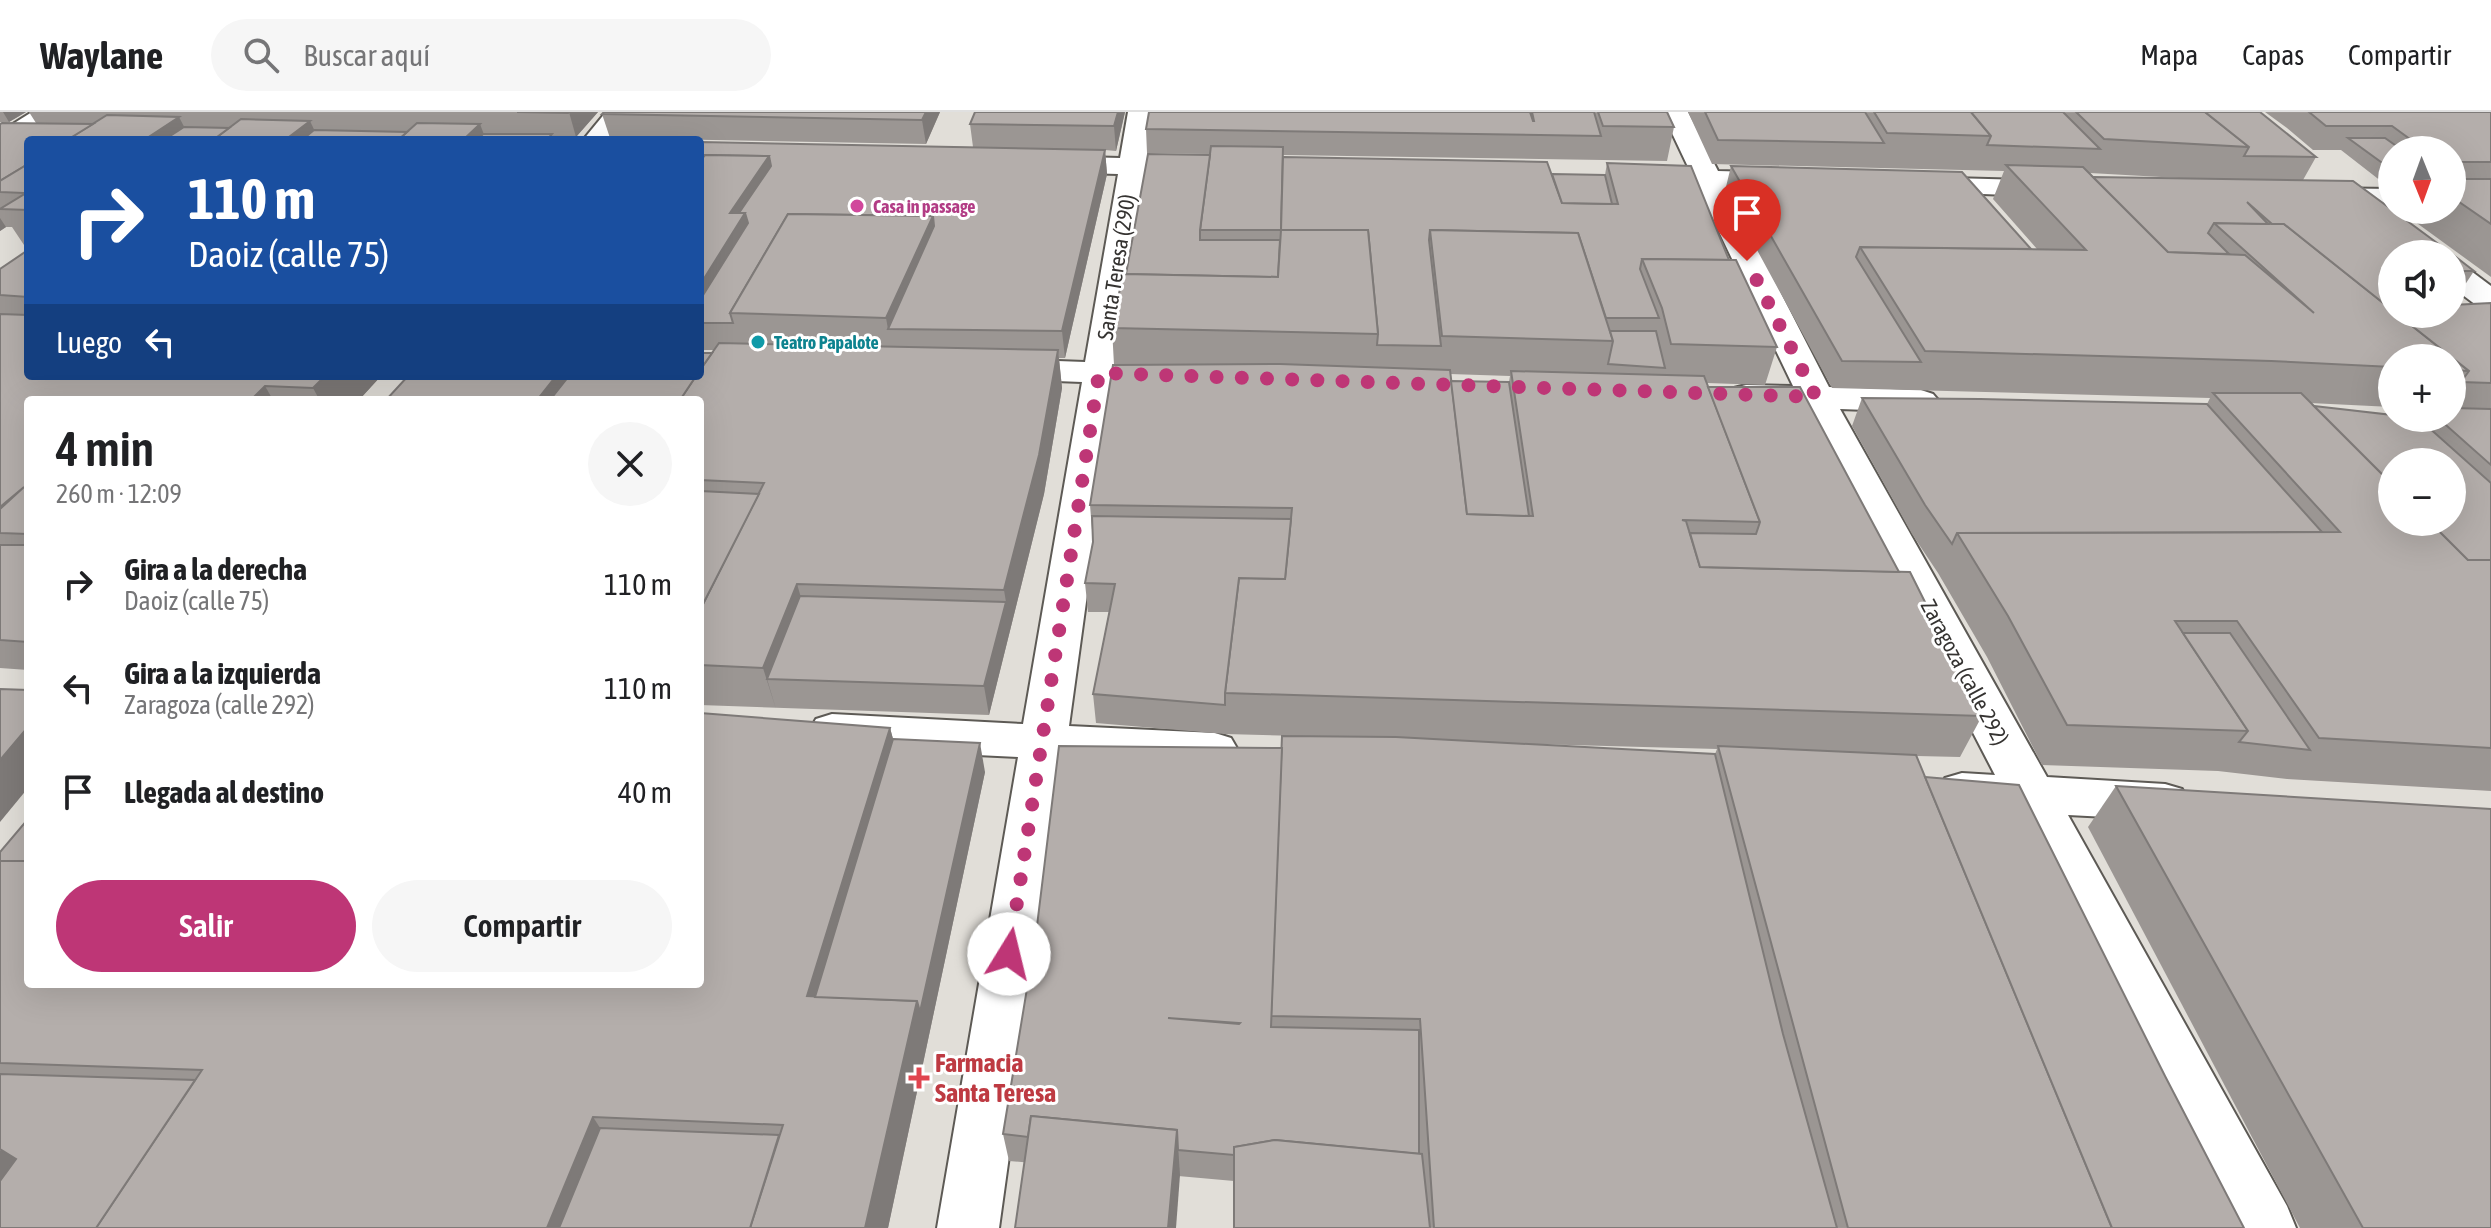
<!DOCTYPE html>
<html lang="es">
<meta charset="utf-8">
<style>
body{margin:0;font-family:"Asap Condensed",sans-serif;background:#f6f6f6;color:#202124;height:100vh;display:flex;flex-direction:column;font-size:30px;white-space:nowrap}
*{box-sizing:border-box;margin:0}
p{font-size:26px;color:#757577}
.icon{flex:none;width:44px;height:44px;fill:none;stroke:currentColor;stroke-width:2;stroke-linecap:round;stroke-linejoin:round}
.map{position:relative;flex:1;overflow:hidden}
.panel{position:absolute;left:24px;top:284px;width:680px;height:592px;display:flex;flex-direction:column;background:#fff;border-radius:8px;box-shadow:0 8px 32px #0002}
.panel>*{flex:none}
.top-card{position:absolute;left:24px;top:24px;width:680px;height:244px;border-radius:8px;box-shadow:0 8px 32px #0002;background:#1a4fa0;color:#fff;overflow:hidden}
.needle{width:52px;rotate:179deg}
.tools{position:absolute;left:2378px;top:24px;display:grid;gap:16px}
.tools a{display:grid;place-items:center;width:88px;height:88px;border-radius:50%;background:#fff;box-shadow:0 8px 32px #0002;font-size:40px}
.pin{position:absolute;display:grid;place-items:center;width:68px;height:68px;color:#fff;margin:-82px -34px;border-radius:50% 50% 50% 0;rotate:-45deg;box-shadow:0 0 8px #0007}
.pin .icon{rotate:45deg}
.me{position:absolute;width:88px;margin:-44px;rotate:9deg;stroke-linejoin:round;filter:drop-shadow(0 0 6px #0008)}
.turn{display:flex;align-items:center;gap:28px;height:168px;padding:0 32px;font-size:36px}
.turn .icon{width:104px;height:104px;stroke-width:2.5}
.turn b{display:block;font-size:56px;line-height:68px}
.then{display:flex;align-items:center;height:76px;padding:0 32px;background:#0003;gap:16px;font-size:30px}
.round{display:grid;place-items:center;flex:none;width:84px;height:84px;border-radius:42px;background:#f6f6f6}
.headline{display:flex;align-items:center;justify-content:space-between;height:136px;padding:0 32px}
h1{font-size:48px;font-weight:600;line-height:60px}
.cta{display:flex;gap:16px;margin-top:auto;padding:16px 32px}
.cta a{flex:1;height:92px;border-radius:48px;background:#be3676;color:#fff;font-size:32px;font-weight:600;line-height:92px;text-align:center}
.cta a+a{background:#f6f6f6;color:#202124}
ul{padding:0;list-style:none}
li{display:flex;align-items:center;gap:24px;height:104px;padding:0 32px}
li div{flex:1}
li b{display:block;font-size:30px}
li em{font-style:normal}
header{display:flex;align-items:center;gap:48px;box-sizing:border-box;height:112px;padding:0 40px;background:#fff;border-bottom:2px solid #e0e0e0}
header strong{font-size:38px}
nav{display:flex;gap:44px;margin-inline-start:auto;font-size:28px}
.search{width:560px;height:72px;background:#f6f6f6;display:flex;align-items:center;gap:20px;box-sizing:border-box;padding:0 28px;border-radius:44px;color:#757577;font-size:30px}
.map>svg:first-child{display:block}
</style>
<header>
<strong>Waylane</strong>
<div class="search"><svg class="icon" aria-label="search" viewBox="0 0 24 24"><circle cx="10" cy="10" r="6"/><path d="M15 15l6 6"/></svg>Buscar aquí</div>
<nav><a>Mapa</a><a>Capas</a><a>Compartir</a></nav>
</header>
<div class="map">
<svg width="2491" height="1116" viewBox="0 0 2491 1116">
<rect width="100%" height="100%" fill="#e1ded8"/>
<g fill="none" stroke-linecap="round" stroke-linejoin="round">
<defs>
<g id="minor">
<path d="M32,0h30l-53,38 -9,2v-20z"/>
<path d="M606,0h27l-23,28h-27z"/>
<path d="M1128,0h26l-7,46 69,4 4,6 -4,6 -10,2 -61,-1 -26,188 66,5 5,7 -5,7 -12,3 -57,-2 -47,343 146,7 16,5 7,12 -7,12 -16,5 -151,-7 -65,468h-62l81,-471 -186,-9 -16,-5 -7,-12 7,-12 16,-5 191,10 59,-342 -80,-3 -12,-3 -5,-7 5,-7 12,-3 83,3 33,-188 -71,-2 -10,-2 -4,-6 4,-6 10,-2 73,2z"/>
<path d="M1662,0h26l30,59 68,2 10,2 4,6 -4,6 -69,1 102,199 92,3 12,4 6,7 -6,7 -12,4 -81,-3 207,368 118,7 17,5 7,13 -7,13 -17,5 -97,-5 219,391 9,22h-64l-217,-416 -53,-3 -17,-5 -7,-13 7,-13 17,-5 33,2 -191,-368 -70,-5 -5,-7 5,-7 12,-3 47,1 -95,-198 -69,-4 -4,-6 4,-6 61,-1z"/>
<path d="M1915,65l143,4 10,2 4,6 -4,6 -10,2 -153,-6 -4,-6 4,-6z"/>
<path d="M2318,76l74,1v18l-84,-5 -4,-6 4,-6z"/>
<path d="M2452,151l11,2 28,21v25l-11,-3 -28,-21z"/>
</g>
</defs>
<use href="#minor" stroke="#5d5a55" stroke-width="4"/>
<use href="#minor" fill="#fff" fill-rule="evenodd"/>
</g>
<g fill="#9b9693" fill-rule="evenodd">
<path d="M0,0h26l-17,10h-9z"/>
<path d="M29,0h569l-22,25 -548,3v105h-4l-12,-18h-6l-6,4v-107l36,-1z"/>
<path d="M604,0h336l-14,32 -316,-6 -8,-24z"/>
<path d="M975,0h150l-9,39 -11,-1 2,24 -42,184h-6l3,30 -18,106 -55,221 -289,-10v-305l12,-47 2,-3h-14v-208l273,5 -3,-23z"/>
<path d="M1149,0h518l7,15 -7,34 -384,-6v2l269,17 53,1 2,-12 122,97 48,87 -12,38 -58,-2 1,4 191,185 83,144 -22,41 -43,-1 8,21 240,299 79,152h-1010v-47l-225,-20 -6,-27 279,-386 16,-12 -73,-2 -129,-11 -3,-29 17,-82h-22l-3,-29 8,-41 -3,-37 24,-140 -2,-37 14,-54 84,-120 -63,-1 -1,-24zM1450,262l60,2 -1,6 -58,-1zM1499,631l218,6 -2,5z"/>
<path d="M1688,0h572l56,45 -13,23 89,74v60l99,-11v488l-204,-12 -69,-8 -176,-6 -55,-108 -49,-84 -26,-39 -60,-108 10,-28 345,6 3,-6 -378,-10 -107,-197 6,-25 300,83h6l-44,-50 11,-28 -292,-7zM2090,61l89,5 -86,-1zM2452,246v60h-60l-78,-12 -4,-3 82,4v-40z"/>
<path d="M2265,0h226v165l-88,-64 2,-3h47v-60h-60v35h-6l-45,-35h-28l-26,-22z"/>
<path d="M28,138v126h353l-22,24h-331v270l-28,-2v-399z"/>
<path d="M2452,142l22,17 -17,26h-5z"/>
<path d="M890,616l3,11 92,33 -97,456h-888v-376l28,132z"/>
<path d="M2116,674l375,442h-191l-212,-401z"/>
</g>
<g fill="#7e7a78">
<path d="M3,0h23l-17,10z"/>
<path d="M569,0h29l-22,25z"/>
<path d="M926,0h14l-14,32 -4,-24z"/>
<path d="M1118,0h7l-9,39 -2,-25z"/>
<path d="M179,5l12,23h-47z"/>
<path d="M310,9l9,19h-34z"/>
<path d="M480,12l6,16h-23z"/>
<path d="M1105,38l2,24 -42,184 -3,-27z"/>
<path d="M769,44l9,35 -78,132v-38l30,-72z"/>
<path d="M933,104l6,36 -51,77 -2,-11z"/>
<path d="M0,106l6,9 -6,4z"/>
<path d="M1058,238l4,38 -18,106 -55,221 -5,-29 22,-84 -2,-12z"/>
<path d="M325,264h56l-22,24h-41l1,-1 -6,-11z"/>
<path d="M556,264h43l-17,24h-45z"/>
<path d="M265,274l8,14h-22z"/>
<path d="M797,472l12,41 -42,54 9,30 -13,-41z"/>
<path d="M28,615v61l-28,34v-62z"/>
<path d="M890,616l11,40 -70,240 -24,-12z"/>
<path d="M980,631l5,29 -97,456h-23l52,-227z"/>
<path d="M593,1005l24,37 -28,74h-42z"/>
<path d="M1177,1018l3,45 -4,53h-8z"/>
<path d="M2,1037l48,36 -50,43v-77z"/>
</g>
<g fill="#b4aeab" stroke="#7e7a78" stroke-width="2" fill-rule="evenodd">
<path d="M517,0h52l-1,1z"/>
<path d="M604,0h322l-4,8 -320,-6z"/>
<path d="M975,0h143l-4,14 -144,-2z"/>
<path d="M1149,0h381l3,9h1l-2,-9h62l7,24 -455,-7z"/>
<path d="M1598,0h69l7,15 -71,-1z"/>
<path d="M1705,0h160l19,31 -166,-3z"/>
<path d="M1874,0h97l20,24 -104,-3z"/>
<path d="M1971,0h92l37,37 -113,-4 4,-9z"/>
<path d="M2076,0h129l44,35 -145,-8z"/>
<path d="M2205,0h55l56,45 -72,-1 5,-9z"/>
<path d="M2309,0h182v50h-39v-12h-27l-33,-24h-66z"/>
<path d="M107,3l72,2 -35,23h-77z"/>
<path d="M241,7l69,2 -25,19h-72z"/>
<path d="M2,11l91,1 -26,16h-39v24l-28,17v-57z"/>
<path d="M417,11l63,1 -17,16h-65z"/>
<path d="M184,15l45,1 -16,12h-49z"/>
<path d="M314,18l93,2 -9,8h-96z"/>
<path d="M483,22h69l-5,6h-70z"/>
<path d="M2348,26h37l17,12h-10v20z"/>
<path d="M700,30l405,8 -43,181 -174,-2 46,-103 -1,-10 -145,-2 -58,99 3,10h-33v-23l48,-77 -3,-10h-6l32,-47 -2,-10 -64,-1 -5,6z"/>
<path d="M1211,34l72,1 -2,83h-81z"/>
<path d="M1148,42l62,1 -10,75v10h80l-2,37 -152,-3z"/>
<path d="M705,43l64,1 -39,57h15l-45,72v-124z"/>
<path d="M1283,45l264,5 15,41 56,1 -11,-41 84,3 38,94 -87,-1 -2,10 19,49h-53l-28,-85 -148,-3 -1,10 12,106 -64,-1 1,-11 -10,-104h-87z"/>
<path d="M28,52v46l-28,-1 26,-16 -26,-1v-11z"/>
<path d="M2006,53l77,2 85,85 77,3 69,58 -100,-90 70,1 108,86v4h5l72,57 -17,-1v-12h-60v9l-121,-6 -346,-10 -65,-104 226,3z"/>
<path d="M1731,54l231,6 69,77 -171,-2 -4,10 65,105 -79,-1z"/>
<path d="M1552,62l53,1 7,29 -50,-1z"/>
<path d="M2093,65l260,4 99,73h-60v56l-108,-86h-12l-25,-22 21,22 -54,-1 -6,10 21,21 -61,-2z"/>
<path d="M2452,67h39v45l-39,-27z"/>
<path d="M788,102l145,2 -47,102 -156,-5z"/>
<path d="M1281,118h87l10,104 -266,-6 11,-54 155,3z"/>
<path d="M1430,118l148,3 35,108 -171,-5z"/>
<path d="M28,138v47l-28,-2v-26z"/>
<path d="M2452,142l22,17h-22z"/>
<path d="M1642,147l94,1 41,87 -106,-3 -9,-36z"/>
<path d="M2491,191v80l-30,-1 8,-11 -72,-57h55v-9z"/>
<path d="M0,202l28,1v61h297l-12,12 -48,-2 -14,14h-223v134l-28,-1v-24l24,-22 -24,20z"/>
<path d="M1610,219h46l9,37 -57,-4 5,-23z"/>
<path d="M719,231l339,7 -19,105 -35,135 -207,-6 -34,84 -63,-3v-55l64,-127 -64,-3v-80h-20l16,-24h4v-6z"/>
<path d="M700,241h12l-12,17z"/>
<path d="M1280,252l170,6 17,144 66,2 -22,-145 193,5 56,146 -78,-2 4,1 14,46 210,5 72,144 -757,-23 14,-115 46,1 7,-71 -202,-3 23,-140z"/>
<path d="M408,264h148l-19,24h-151z"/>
<path d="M569,264h127l-16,24h-130z"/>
<path d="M1451,269l58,1 20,134 -62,-2z"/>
<path d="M1708,275h92l99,185 -199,-5 -10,-34 66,1 4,-12z"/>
<path d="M2213,281h88l91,91v38h38l38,38h23v188l-172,-10 -82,-117h-62l73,110 -181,-6 -59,-109 -51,-83 383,-1z"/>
<path d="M271,285l48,2 -1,1h-50z"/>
<path d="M1862,286l118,1 227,5 115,128 -365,1 -5,11 -27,-39z"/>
<path d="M2314,294l78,9v3h26l73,65v77h-23l-38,-38h22v-60h-60v22z"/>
<path d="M2452,296l39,1v56l-53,-47h14z"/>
<path d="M700,379l59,3 -59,116z"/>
<path d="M1092,404l199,3 -6,60 -46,-1 -14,115v12l-132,-11 22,-110 -30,-1 8,-41z"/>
<path d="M0,433h28v97l-28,-2z"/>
<path d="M800,484l206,6 -22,84 -217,-7z"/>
<path d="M2183,521h47l80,117 -71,-8 9,-11z"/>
<path d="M0,577l28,1v37l-28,33z"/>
<path d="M700,601l190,15 -83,268 110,5 -52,227h-115l33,-103 -190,-8 -46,111h-451l106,-158 -202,-7v-202h28v123h672z"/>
<path d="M1282,624l114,1 319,17 68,280 54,194h-403l-14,-209 -149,-3z"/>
<path d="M893,627l87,4 -60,269 -3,-11 -102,-4z"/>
<path d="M1059,634l223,2 -11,279 148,3v124l-144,-14 -41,7v8l-56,-5 -1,-20 -146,-14 -3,21 -25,-3 33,-200zM1168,906l72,5 -1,1z"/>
<path d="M1718,634l198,9 196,473h-264z"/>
<path d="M1925,665l94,8 146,291 79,152h-132z"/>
<path d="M2116,674l375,23v419h-128z"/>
<path d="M28,707v42h-28v-9z"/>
<path d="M0,962l195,6 -99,148h-96v-47l16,-22 -16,-10z"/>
<path d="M1031,1004l146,14 -9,98h-153z"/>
<path d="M600,1016l179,7 -29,93h-191z"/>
<path d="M1275,1028l147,14 8,74h-196v-81z"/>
</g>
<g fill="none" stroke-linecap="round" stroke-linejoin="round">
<path stroke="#be3676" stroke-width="14" stroke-dasharray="0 25.2" d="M1009,842l90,-581 717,24 -69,-136"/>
</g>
<circle fill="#d1479c" stroke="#fff" stroke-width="3" cx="857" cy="94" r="8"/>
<circle fill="#0f9aa8" stroke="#fff" stroke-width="3" cx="758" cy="230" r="8"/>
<path fill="#e0444e" stroke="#fff" stroke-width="3" d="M915 954h8v8h8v8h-8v8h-8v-8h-8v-8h8z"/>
<g text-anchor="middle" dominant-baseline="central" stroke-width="6" stroke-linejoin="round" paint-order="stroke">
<g font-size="18" font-weight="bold" fill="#b23c85" stroke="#fff" text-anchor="start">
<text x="873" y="94">Casa in passage</text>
</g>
<g font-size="18" font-weight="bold" fill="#0d838f" stroke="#fff" text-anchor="start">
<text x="774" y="230">Teatro Papalote</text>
</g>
<g font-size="22" fill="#353331" stroke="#fff">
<text transform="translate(1116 155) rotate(-81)">Santa Teresa (290)</text>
<text transform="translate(1965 560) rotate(62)">Zaragoza (calle 292)</text>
</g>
<g font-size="26" font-weight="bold" fill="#be3a42" stroke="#fff" text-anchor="start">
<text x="935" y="951">Farmacia<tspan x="935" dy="30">Santa Teresa</tspan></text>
</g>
</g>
</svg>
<div class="tools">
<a><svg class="needle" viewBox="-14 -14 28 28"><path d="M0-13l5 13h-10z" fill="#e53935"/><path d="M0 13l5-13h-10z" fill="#757577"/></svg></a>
<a><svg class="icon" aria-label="sound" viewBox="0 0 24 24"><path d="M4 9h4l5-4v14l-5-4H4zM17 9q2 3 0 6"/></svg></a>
<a>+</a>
<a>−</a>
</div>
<div class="pin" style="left:1747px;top:149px;background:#d93025"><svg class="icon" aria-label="arrive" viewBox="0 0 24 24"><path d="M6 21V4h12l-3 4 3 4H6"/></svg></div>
<svg class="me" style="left:1009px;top:842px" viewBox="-20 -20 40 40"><circle r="19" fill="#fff"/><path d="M0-13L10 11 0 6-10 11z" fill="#be3676"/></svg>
<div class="top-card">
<div class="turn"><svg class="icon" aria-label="right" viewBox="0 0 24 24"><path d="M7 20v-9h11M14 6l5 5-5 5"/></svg><div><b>110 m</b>Daoiz (calle 75)</div></div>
<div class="then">Luego<svg class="icon" aria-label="left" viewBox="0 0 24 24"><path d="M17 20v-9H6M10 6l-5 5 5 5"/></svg></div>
</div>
<section class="panel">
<div class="headline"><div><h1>4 min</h1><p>260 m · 12:09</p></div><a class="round"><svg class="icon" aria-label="close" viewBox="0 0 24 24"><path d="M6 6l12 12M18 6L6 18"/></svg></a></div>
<ul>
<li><svg class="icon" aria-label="right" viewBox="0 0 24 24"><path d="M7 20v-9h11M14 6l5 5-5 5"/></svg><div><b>Gira a la derecha</b><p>Daoiz (calle 75)</p></div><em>110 m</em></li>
<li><svg class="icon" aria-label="left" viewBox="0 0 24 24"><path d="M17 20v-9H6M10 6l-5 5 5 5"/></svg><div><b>Gira a la izquierda</b><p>Zaragoza (calle 292)</p></div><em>110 m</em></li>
<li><svg class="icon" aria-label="arrive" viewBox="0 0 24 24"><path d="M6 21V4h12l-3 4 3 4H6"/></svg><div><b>Llegada al destino</b></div><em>40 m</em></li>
</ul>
<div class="cta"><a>Salir</a><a>Compartir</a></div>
</section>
</div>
